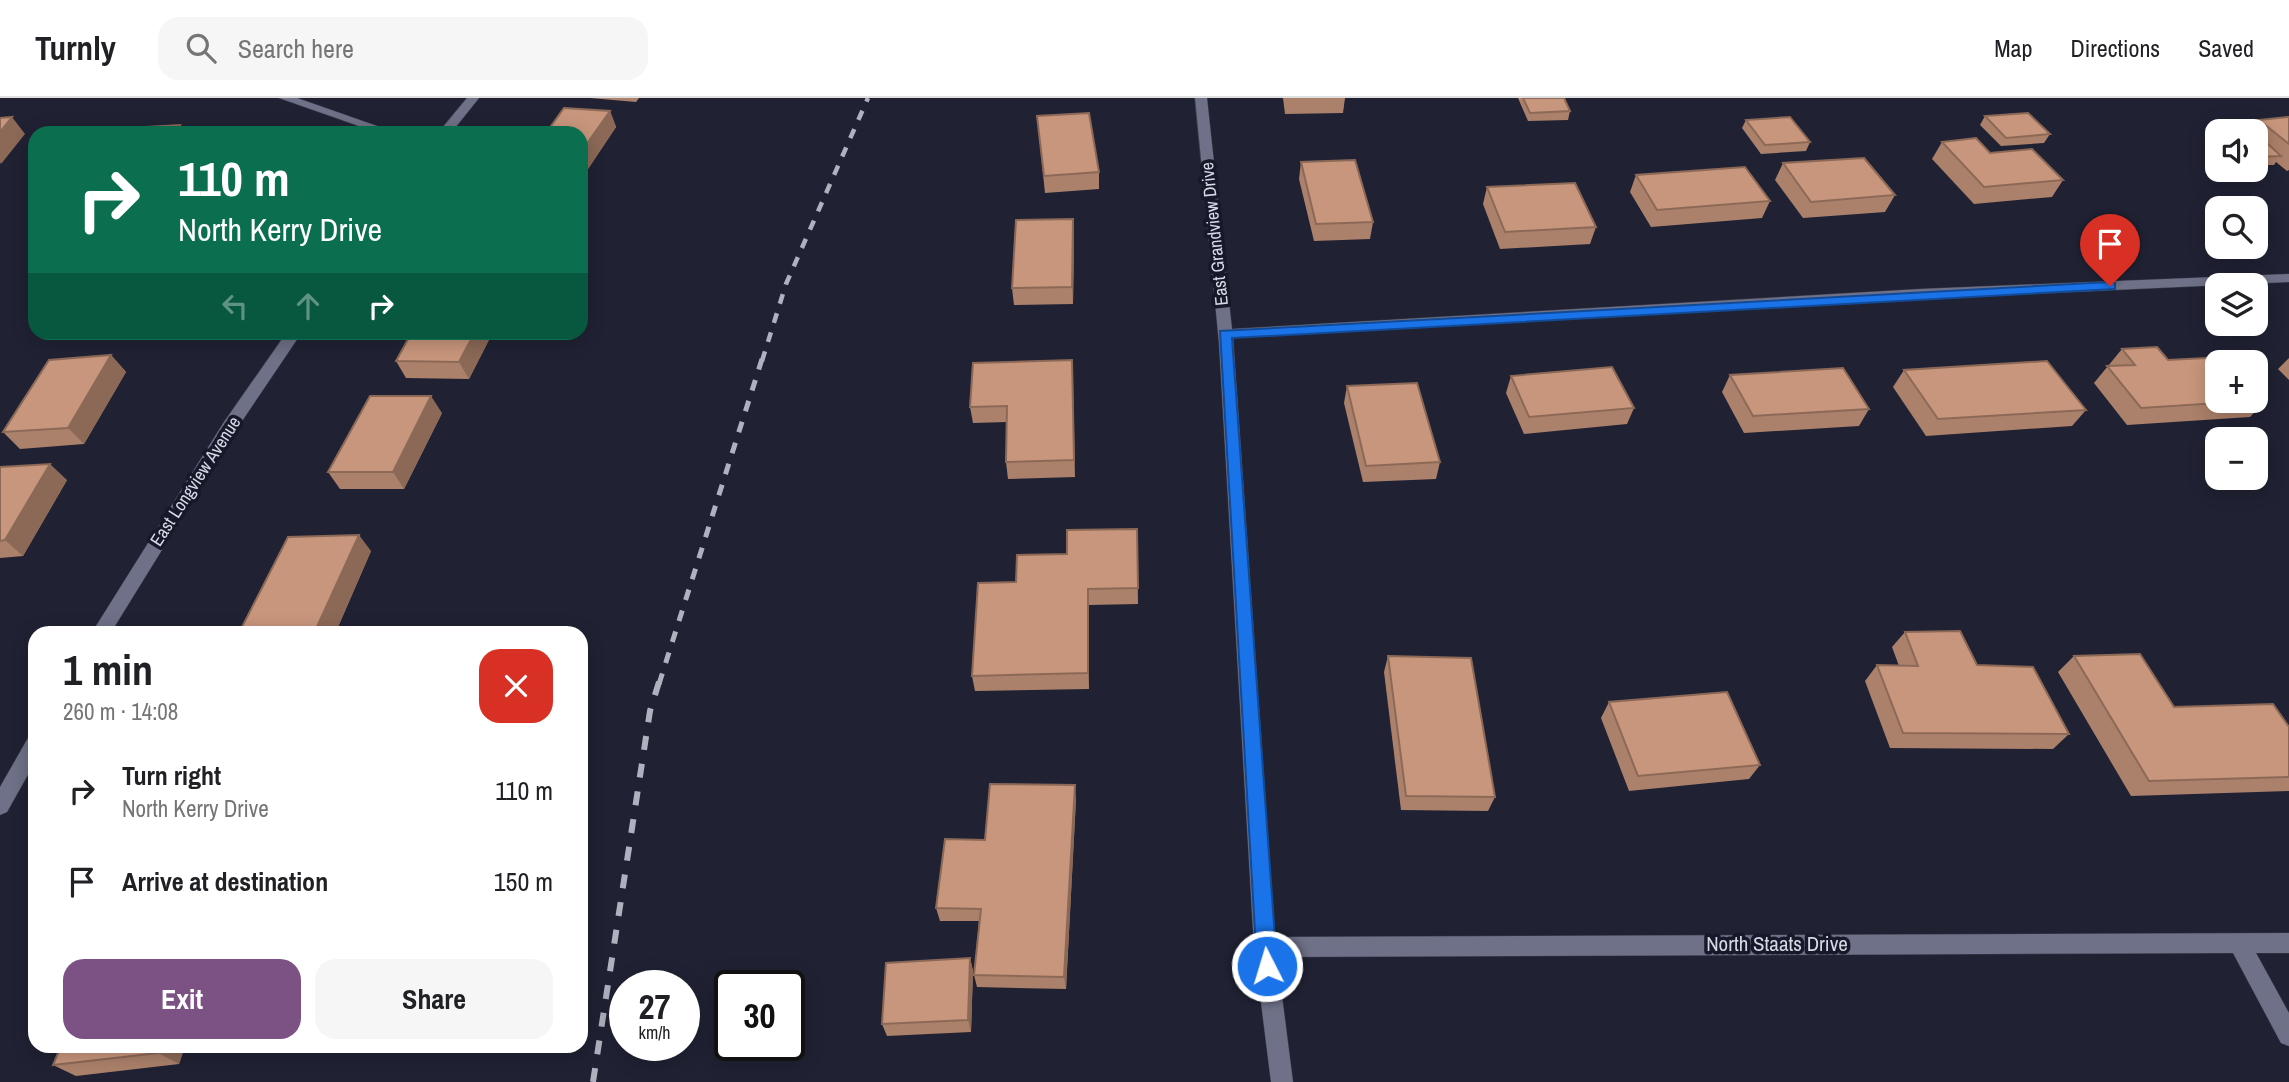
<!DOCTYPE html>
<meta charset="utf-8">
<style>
body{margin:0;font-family:"Archivo Narrow",sans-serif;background:#f6f6f6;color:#202124;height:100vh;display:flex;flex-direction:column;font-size:26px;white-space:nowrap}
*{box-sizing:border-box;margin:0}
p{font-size:23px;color:#757577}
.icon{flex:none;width:38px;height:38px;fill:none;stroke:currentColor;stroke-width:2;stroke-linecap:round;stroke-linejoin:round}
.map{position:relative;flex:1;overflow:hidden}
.details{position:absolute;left:28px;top:528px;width:560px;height:427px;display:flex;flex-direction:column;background:#fff;border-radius:21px;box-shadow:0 4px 18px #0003}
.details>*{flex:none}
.guide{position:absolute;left:28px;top:28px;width:560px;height:214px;border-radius:21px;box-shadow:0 4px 18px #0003;background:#0b6e4f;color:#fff;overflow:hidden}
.tools{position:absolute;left:2205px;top:21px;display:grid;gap:14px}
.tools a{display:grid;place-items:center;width:63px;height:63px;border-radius:14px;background:#fff;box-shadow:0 4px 18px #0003;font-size:35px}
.speed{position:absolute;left:609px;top:872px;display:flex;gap:14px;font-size:35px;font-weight:700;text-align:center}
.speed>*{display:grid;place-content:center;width:91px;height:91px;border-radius:50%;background:#fff;box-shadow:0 4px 18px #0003;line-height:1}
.speed small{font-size:18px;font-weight:400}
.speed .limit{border:4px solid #111;border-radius:10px;background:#fff;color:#111}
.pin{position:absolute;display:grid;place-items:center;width:60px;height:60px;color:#fff;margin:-72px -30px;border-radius:50% 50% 50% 0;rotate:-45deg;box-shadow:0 0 7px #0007}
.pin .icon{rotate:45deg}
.me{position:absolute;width:77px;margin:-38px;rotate:355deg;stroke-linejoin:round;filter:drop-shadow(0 0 5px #0008)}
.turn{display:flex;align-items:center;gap:24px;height:147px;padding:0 35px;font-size:32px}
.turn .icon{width:91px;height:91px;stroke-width:2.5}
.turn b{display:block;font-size:49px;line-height:60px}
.lanes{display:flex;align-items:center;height:66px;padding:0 35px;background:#0003;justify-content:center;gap:35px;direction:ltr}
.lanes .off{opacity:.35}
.round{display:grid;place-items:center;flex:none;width:74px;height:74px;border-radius:21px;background:#f6f6f6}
.overview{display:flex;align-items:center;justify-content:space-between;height:119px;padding:0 35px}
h1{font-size:42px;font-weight:800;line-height:52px}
.button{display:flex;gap:14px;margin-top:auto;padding:14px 35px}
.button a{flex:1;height:80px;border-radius:21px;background:#7c5184;color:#fff;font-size:28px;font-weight:800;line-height:80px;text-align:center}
.button a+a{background:#f6f6f6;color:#202124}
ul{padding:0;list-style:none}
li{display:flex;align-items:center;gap:21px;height:91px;padding:0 35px}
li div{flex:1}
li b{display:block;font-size:26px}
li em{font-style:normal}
header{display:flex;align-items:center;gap:42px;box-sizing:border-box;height:98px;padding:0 35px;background:#fff;border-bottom:2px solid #e0e0e0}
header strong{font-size:33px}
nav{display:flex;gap:38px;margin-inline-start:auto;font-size:24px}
.search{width:490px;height:63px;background:#f6f6f6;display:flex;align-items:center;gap:18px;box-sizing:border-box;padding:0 24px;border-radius:21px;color:#757577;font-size:26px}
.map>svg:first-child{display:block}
</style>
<header>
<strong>Turnly</strong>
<div class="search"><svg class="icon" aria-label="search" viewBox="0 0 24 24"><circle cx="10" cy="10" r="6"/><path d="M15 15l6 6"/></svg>Search here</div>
<nav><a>Map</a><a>Directions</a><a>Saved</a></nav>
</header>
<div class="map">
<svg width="2289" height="984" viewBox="0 0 2289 984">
<rect width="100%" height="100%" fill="#202234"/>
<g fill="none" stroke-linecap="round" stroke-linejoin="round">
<defs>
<g id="minor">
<path d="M279,0h18l100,35h-18z"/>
<path d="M467,0h12l-28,35h-13z"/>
<path d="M1195,0h12l25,231 688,-40 369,-15v8l-369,17 -687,39 42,599 1014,-4v20h-33l33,60v33l-8,-3 -48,-90 -956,4 16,125h-22l-17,-135 -35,-604z"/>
<path d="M287,234h15l-66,98 -126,204h-19l133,-212z"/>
<path d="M35,638v26l-28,50 -7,3v-28l28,-49z"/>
</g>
</defs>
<use href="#minor" stroke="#3b3c4b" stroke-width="1"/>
<use href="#minor" fill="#6e7187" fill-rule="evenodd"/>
<path stroke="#afb1be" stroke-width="4.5" stroke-dasharray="10 10" stroke-linecap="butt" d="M762,263l24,-77 82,-186"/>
<path stroke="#afb1be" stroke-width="5" stroke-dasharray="11 11" stroke-linecap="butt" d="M659,586l103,-325"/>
<path stroke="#afb1be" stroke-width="6" stroke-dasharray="14 14" stroke-linecap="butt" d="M593,984l57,-371 9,-29"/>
</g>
<g fill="#ac816b">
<path d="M590,0h49l-3,4z"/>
<path d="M1283,0h62l-2,15 -58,1z"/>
<path d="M1518,0h46l6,13 -2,9 -40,1z"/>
<path d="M610,13l6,16 -30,45h-5v-39z"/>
<path d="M1037,18l62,56v17l-54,4z"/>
<path d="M1985,18l65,18 -6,9 -43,3 -21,-21z"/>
<path d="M2289,19v53l-2,1 -11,-9 -2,3h-18v-34h-32l27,-1 8,-10z"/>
<path d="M1746,22l64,22 -4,9 -45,3 -19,-26z"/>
<path d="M1942,44l48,11 73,27 -11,17 -78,7 -42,-45z"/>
<path d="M1301,64l72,60 -3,17 -56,2 -15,-62z"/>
<path d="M1783,65l112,32 -10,17 -82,6 -28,-38z"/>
<path d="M1636,77l134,26 -8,17 -111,9 -21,-35z"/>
<path d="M1487,89l109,40 -6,17 -90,5 -17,-45z"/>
<path d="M1073,121l1,17 -1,68 -59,1 -2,-17z"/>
<path d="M83,234h66l-2,3 -58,4z"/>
<path d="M412,234h81l-24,47 -63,-1 -10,-17z"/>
<path d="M2122,251l46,11 98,40 -16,17 -123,8 -33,-42z"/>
<path d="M111,257l15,17 -42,72 -64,5 -17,-17z"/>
<path d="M2289,260v22l-11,-11z"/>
<path d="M1072,262l3,117 -67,2 -2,-17 1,-40 -34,1 -3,-16z"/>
<path d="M1904,272l182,40 -14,16 -146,10 -33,-49z"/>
<path d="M1730,277l139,34 -10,17 -115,7 -22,-41z"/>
<path d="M1511,278l123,32 -7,16 -103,10 -18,-41z"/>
<path d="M1347,288l93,76 -4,17 -73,3 -19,-79z"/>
<path d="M442,315l-38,76h-64l-12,-17z"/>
<path d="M0,369l67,13 -44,76 -23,2z"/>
<path d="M1137,431l1,75 -49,1v84l-114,2 -3,-15 44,-94 51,-28z"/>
<path d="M371,453l-36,83h-93l-2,-3z"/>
<path d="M1905,534l72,33 92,69 -16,15 -163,-1 -25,-67 12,-16 22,1 -7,-19z"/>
<path d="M1388,558l107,141 -7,14 -87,-1 -17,-138z"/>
<path d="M2074,558l100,51 115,20v64l-158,5 -73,-124z"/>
<path d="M1609,604l151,63 -11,14 -120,12 -28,-73z"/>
<path d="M1076,701l-10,190 -89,-2 -3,-12 5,-54h-39l-4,-13 49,-68z"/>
<path d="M970,860l3,13 -2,61 -84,4 -5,-12z"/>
<path d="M61,948h124l-6,18 -103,12 -23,-11z"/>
</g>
<g fill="#8c6957">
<path d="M610,13l6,16 -30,45 -5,-11v-9z"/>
<path d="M12,19l13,17 -24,30 -1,-2v-30z"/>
<path d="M180,27l5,8h-10z"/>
<path d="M1073,121l1,17 -1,68 -1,-17z"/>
<path d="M475,234h18l-24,47 -10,-17z"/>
<path d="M111,257l15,17 -42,72 -16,-16z"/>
<path d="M1072,262l1,17 2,100 -1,-17z"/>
<path d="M431,298l11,17 -38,76 -11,-17z"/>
<path d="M50,366l17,16 -44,76 -18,-16z"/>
<path d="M359,437l12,16 -36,83h-16l-3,-5z"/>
<path d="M1088,491l1,16v84l-1,-16z"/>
<path d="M1075,687l1,14 -10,190 -2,-12z"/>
<path d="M970,860l3,13 -2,61 -3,-12z"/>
<path d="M161,948h24l-6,18 -21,-11z"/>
</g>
<g fill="#c8967c" stroke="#8c6957" stroke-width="2">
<path d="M1523,0h41l6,13 -40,2z"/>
<path d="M564,10l46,3 -29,41v-19h-35z"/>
<path d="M1089,15l10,59 -55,4 -7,-60z"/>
<path d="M2028,15l22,21 -44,4 -21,-22z"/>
<path d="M12,19l-12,15v-14z"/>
<path d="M1790,19l20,25 -45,3 -19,-25z"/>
<path d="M2289,19v27l-30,-24z"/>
<path d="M180,27l-5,8h-102l1,-2z"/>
<path d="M2253,32l1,1h-30z"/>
<path d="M2256,35l25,23 -25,1z"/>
<path d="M1976,40l14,15 42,-4 31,31 -79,7 -42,-45z"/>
<path d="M1864,60l31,37 -84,7 -28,-39z"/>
<path d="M1355,62l18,62 -57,2 -15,-62z"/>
<path d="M1745,69l25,34 -113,9 -21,-35z"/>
<path d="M1575,85l21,44 -91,5 -18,-45z"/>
<path d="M1073,121l-1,68 -60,1 4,-68z"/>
<path d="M412,234h63l-16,30 -63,-1z"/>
<path d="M2157,249l11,13 57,-3 6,5h-14v39h39v-12l10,11 -125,8 -34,-42 28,-1 -13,-16z"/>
<path d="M111,257l-43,73 -65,4 46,-72z"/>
<path d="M1072,262l2,100 -68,2 1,-56 -37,1 3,-44z"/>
<path d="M2047,263l39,49 -148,9 -34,-49z"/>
<path d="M1612,269l22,41 -105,9 -18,-41z"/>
<path d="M1843,270l26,41 -116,7 -23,-41z"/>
<path d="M1417,285l23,79 -74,4 -19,-80z"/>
<path d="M370,298h61l-38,76h-65z"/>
<path d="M50,366l-45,76 -5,1v-74z"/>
<path d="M1137,431l1,59 -50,1v84l-116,3 6,-93 38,-1 1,-27 50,-1v-24z"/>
<path d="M359,437l-43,94 -76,2 48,-94z"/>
<path d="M1960,533l17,34 56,2 36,67 -166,-1 -26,-68 41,1 -13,-34z"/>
<path d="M2140,556l34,53 99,-3 16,23v50l-140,4 -75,-125z"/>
<path d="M1388,558l83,2 24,139 -89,-1z"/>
<path d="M1727,594l33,73 -122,11 -29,-74z"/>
<path d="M990,686l85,1 -11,192 -90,-2 7,-66 -45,-1 9,-69 40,1z"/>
<path d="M970,860l-2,62 -86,4 4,-61z"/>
<path d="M61,948h100l-3,7 -105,12z"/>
</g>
<path fill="#1a73e8" stroke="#114b97" stroke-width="2" d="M2110,184l5,1v6l-883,49 45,628 -3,6 -7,3 -7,-3 -3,-6 -37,-635z"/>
<g text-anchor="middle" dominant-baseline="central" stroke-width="7" stroke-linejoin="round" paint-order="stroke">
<g font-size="18" fill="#d6d8e4" stroke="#17182a">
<text transform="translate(1214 136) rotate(-96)">East Grandview Drive</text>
<text transform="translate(195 383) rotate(-57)">East Longview Avenue</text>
</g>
<g font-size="21" fill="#d6d8e4" stroke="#17182a">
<text x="1777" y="845">North Staats Drive</text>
</g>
</g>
</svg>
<div class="tools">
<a><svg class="icon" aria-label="sound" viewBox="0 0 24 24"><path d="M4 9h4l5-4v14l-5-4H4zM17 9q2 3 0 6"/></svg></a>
<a><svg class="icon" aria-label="search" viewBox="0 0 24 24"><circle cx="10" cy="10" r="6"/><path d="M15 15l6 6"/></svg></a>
<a><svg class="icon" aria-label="layers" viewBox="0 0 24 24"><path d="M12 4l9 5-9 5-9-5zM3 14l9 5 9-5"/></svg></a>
<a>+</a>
<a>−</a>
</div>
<div class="speed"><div>27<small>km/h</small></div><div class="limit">30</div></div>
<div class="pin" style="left:2110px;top:188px;background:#d93025"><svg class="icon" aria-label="arrive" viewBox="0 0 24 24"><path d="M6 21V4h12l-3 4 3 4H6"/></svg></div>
<svg class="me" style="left:1267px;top:868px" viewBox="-20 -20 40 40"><circle r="17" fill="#1a73e8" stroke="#fff" stroke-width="3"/><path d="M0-11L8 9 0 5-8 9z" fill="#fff"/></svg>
<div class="guide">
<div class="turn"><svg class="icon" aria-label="right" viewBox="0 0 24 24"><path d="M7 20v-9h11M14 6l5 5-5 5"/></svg><div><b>110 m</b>North Kerry Drive</div></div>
<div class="lanes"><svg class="icon off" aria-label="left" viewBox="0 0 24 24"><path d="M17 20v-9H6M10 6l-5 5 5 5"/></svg><svg class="icon off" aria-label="ahead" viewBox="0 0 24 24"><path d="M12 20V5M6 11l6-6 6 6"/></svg><svg class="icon" aria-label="right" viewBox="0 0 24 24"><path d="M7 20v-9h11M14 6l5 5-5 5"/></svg></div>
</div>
<section class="details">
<div class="overview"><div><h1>1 min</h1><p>260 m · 14:08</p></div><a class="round" style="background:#d93025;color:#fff"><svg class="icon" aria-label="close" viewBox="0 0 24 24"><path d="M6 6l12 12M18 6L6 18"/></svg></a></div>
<ul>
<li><svg class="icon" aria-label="right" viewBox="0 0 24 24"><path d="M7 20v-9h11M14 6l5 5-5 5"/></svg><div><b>Turn right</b><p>North Kerry Drive</p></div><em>110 m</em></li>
<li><svg class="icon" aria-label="arrive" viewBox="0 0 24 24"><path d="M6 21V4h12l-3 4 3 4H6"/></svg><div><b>Arrive at destination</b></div><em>150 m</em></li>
</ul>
<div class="button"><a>Exit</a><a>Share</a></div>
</section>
</div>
